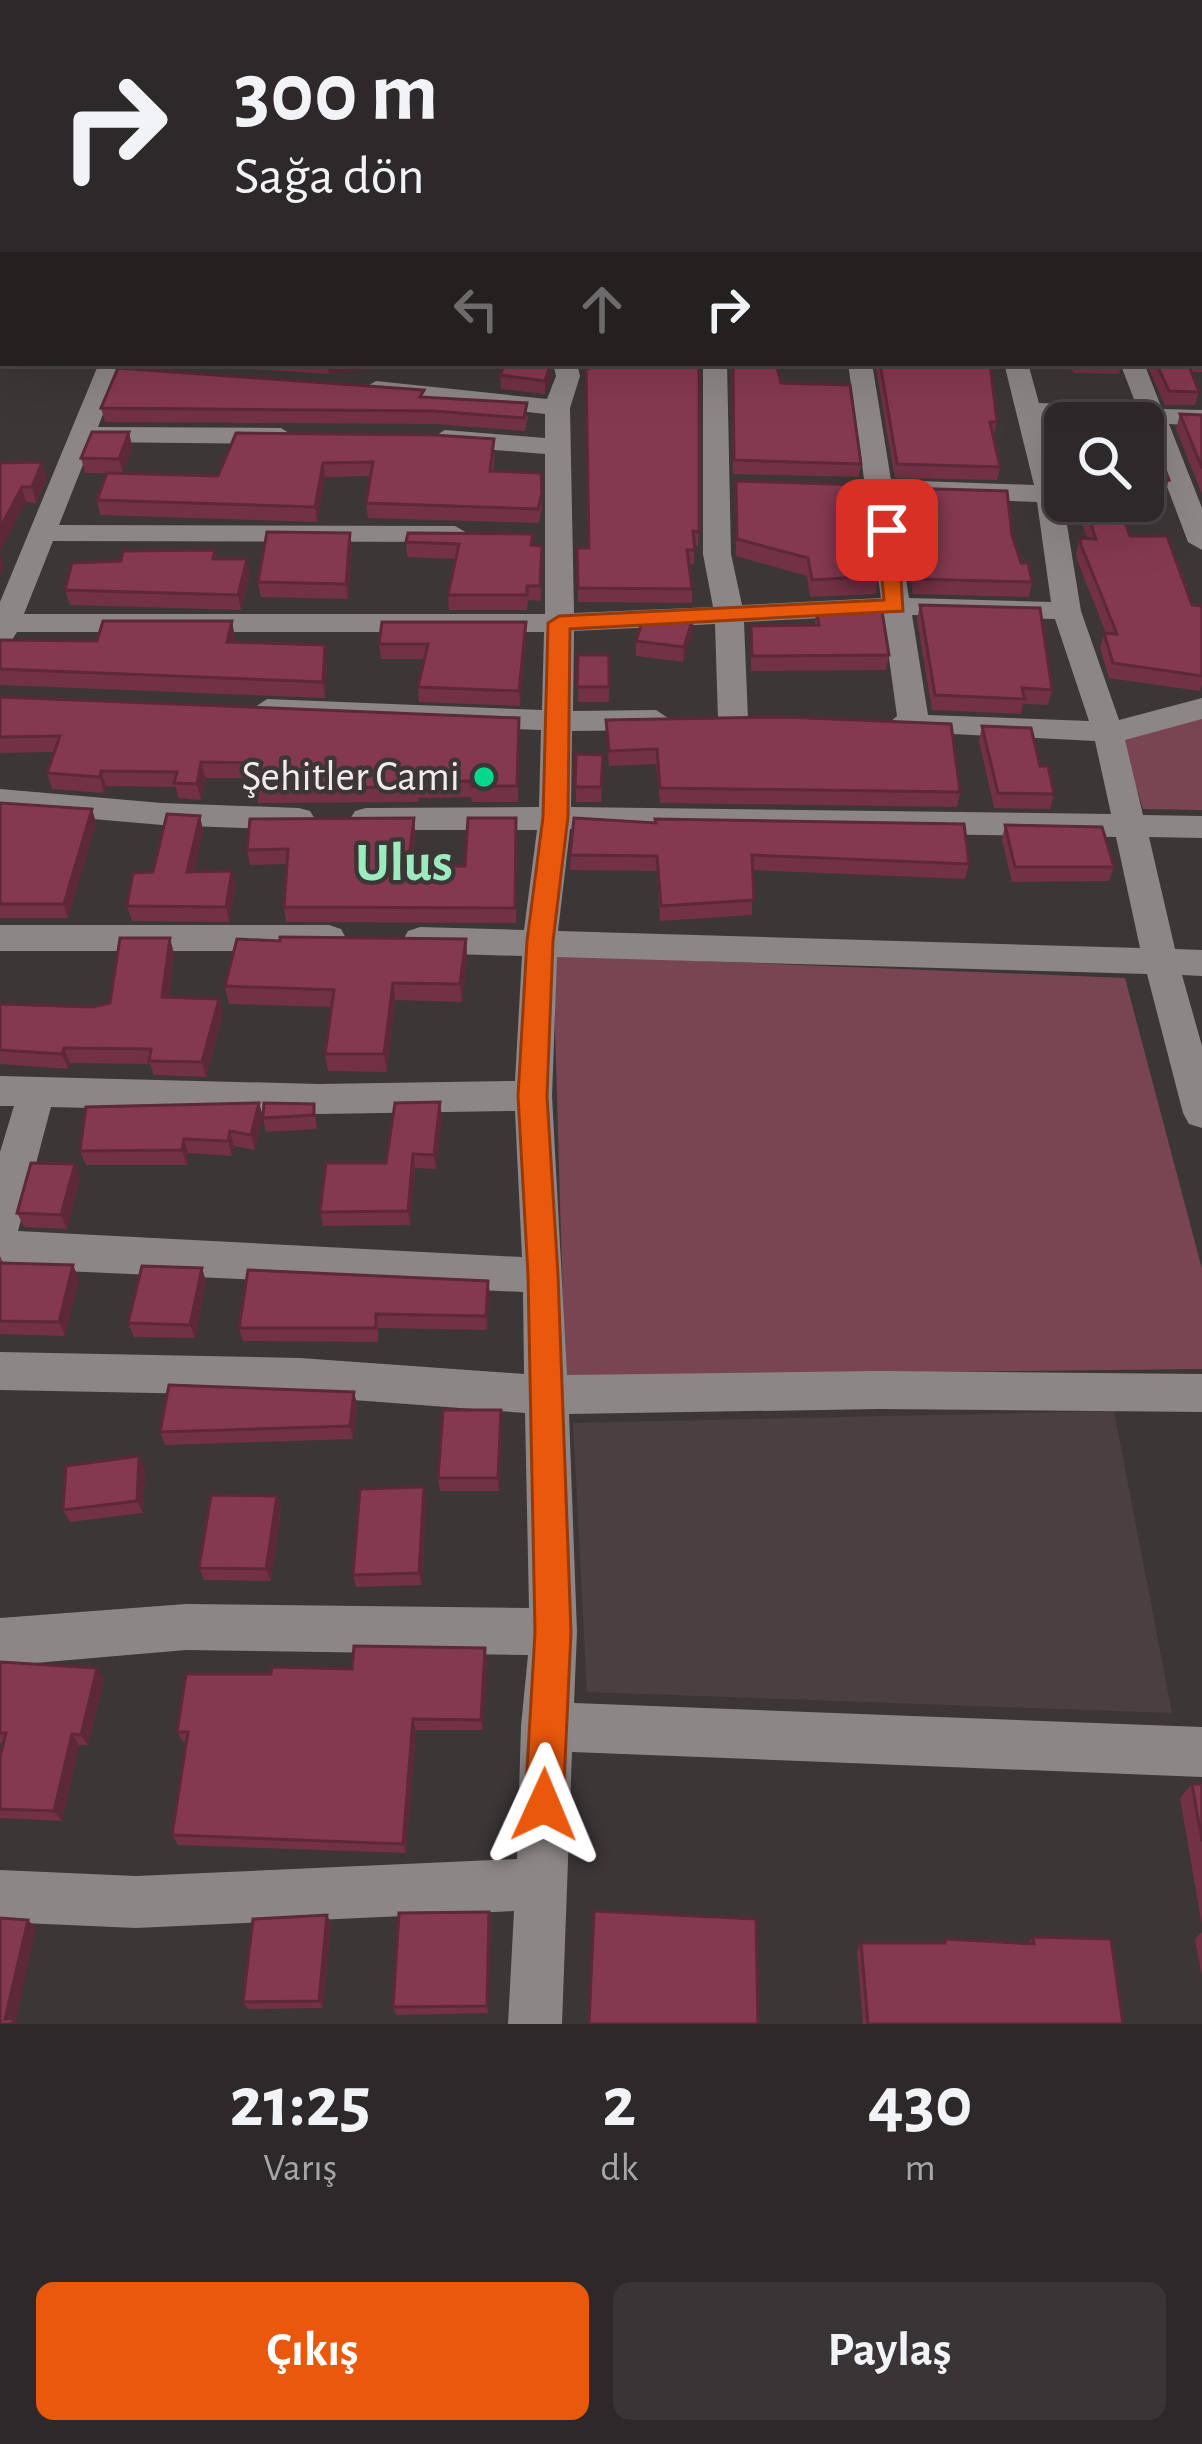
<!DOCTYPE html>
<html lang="tr">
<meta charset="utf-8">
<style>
body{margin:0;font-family:"Alegreya Sans",sans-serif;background:#393435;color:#f1f3f6;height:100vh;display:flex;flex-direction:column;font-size:45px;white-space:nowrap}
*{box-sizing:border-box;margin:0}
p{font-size:39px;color:#a7a6a8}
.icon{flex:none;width:66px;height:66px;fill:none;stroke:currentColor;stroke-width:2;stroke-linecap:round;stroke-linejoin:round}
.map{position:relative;height:2024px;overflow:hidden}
.sheet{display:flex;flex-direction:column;background:#2d2829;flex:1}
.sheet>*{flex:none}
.banner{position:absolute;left:0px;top:0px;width:1203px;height:366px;box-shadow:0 12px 48px #0002,0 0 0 3px #484446;background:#2d2829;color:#f1f3f6;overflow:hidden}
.fabs{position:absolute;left:1044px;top:402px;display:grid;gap:24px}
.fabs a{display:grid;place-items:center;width:120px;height:120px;border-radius:18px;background:#2d2829;box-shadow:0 12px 48px #0002,0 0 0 3px #484446;font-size:60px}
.pin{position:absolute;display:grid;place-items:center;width:102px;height:102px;color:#fff;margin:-51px;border-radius:24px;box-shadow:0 6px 18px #0006}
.me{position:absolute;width:132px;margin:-66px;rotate:1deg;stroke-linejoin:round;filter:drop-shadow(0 0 9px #0008)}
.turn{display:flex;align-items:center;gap:42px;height:252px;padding:0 36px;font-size:54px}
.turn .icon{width:156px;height:156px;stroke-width:2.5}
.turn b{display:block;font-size:84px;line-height:102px}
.lanes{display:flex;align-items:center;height:114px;padding:0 36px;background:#0003;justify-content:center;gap:60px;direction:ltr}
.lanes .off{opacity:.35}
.eta{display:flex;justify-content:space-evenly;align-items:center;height:204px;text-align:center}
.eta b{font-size:72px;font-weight:600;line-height:84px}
.primary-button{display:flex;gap:24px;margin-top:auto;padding:24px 36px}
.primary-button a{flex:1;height:138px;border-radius:18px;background:#ea580c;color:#fff;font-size:48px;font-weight:600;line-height:138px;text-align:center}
.primary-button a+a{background:#393435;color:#f1f3f6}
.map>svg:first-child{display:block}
</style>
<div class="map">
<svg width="1202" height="2024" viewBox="0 0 1202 2024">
<rect width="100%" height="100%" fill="#3c3637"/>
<path fill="#4b3f41" d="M1114,1411l58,302 -585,-21 -14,-269z"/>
<g fill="#794553">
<path d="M1202,718v92l-59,-1 -22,-71z"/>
<path d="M553,955l572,23 77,291v100l-637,7z"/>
</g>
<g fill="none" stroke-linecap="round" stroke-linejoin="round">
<g fill="#8d8687" fill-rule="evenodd">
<rect x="66" y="0" width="18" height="3"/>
<path d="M174,0h19l-21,3z"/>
<path d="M314,0h21l-23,3z"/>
<path d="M859,0h25l-27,3z"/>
<rect x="0" y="66" width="3" height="12"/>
<rect x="0" y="160" width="3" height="12"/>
<path d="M0,274l3,1v14l-3,-1z"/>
<rect x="0" y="346" width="3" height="14"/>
<path d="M99,363h24l-25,64 183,1 13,8 -13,8 -189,-2 -33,83 396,1 14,8 -14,8 -402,-1 -29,73h521v-160l-100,-8 -13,-8 13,-8 100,8v-24l-178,-21 -3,-5 12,-7 171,18 9,-23 -3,-13h24l3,13 -10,32 4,205 139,-6 -10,-53v-191h24l4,191 11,51 139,-7 -15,-103 -18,-8 16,-8 -16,-116h24l19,117 143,5 -30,-122h24l11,40 98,4 -17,-44h24l18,46 40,1v16l-33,-2 33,84v42l-14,-8 -45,-119 -101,-5 20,76 19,117 38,109 83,-22v21l-77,21 18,75 59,1v22l-53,-1 26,112 27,1v26l-20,-1 20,71v82l-13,-4 -6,-11 -36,-139 -590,-17 -5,139 15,279 312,-4 323,3v38l-323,-3 -310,5 8,218 -3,71 628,24v50l-630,-25 -10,272h-54l6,-113 -378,17 -136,-6v-52l136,6 381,-17 4,-133 7,-71 -342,-5 -186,16v-48l186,-14 343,4 -4,-195 -225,-17 -300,-6v-38l300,6 224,16 -1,-82 -481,-22 -42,-9v-109l14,-46h-14v-30l319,8 196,-3 7,-125 -102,-3 -12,-4 -5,-9 5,-9 12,-4 104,3 13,-100h-171l-11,-3 -5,-8 5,-8 11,-3 173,-1 2,-77 -274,-11 -15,-10 15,-10 275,11 2,-78h-527l-7,11 -10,3v-44zM893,496l144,6 14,100 -142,-4zM883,615l14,101 -9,8 4,7 203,10 16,73 -540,-7 1,-76 84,-1 15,-10 -15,-10 -83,1 1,-80 141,-7 3,95 15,10 15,-10 -4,-97zM912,615l143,4 34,102 -161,-6zM570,829l546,8 24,111 -582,-17zM51,1107l268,7 196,-3 7,146 -504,-26z"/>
<path d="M0,789l162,14 137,5 11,3 5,8 -5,8 -11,3 -137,-5 -162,-14z"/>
<path d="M0,925h329l12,4 5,9 -5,9 -12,4h-329z"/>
</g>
</g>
<g fill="#723145">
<path d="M328,0h135l4,3h-139z"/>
<path d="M875,0h327v46l-2,1v-44h-325z"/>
<path d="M1200,281v4h2v87h-11l8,20 -4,13h-30l-19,-42h54z"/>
<path d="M205,363h186l-1,4 -61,7 -124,-8z"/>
<path d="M551,363v13l-6,18 -44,-5 -1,-14z"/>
<path d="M601,363l98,169 -1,14 -4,-1v19h-5l3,25v14l-114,-1 -1,-54h12z"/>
<path d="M731,363h45l5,20 80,81 -2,13 -126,-3z"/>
<path d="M875,363h118l-2,5 6,54 -4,14 7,31 -3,13 -102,-2z"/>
<path d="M1070,363h52l-3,11 -46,-1z"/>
<path d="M425,397l103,19 -3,15 -90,-7 -330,-2 -4,-14z"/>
<path d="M1093,411l51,2 25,67 -4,15h-22v-72h-52z"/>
<path d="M1180,414l22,1v79l-26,-65z"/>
<path d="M129,432l3,15 -9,26h-38l-4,-15z"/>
<path d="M236,433l259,21 -2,17 48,2 1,34 -3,16 -171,-5 -2,-15 4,-27 -45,1 -8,45 -217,-7 -3,-15 121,-24z"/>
<path d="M42,462l5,16 -11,25 -10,-1 -26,-39z"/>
<path d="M736,481l142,95 -2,18 -66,3 -3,-21 -71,-20z"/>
<path d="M901,488l111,47 9,28 11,19 -3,15 -116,-3 -14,-91z"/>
<path d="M1075,501h42l13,35 62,69 10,1v78l-2,7 -91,-13 -9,-30 4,-15h2l-29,-73 -1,-7 4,-15h7z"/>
<path d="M533,534v11l9,1 -1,55 -13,-1 -1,10h-78l-1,-15 8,-36 -49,-2 -1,-15z"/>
<path d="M352,547l-4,52 -87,-2 -3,-15z"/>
<path d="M215,550l2,9h30l3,15 -9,36 -171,-5 -5,-15 56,-29z"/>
<path d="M920,605l132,85 -4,15 -25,-1 -2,10 -89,-4 -15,-90z"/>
<path d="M816,608l73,47 -3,15 -135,1v-45l64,-1z"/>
<path d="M693,630l-10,32 -47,-6v-15z"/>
<path d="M235,637l-1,5 93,19 -2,37 -325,-13v-45l97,1z"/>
<path d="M526,637l-6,69 -101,-4 -1,-15 6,-28h-43l-2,-15z"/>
<rect x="578" y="655" width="31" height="47"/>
<path d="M0,697l519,21 -1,84h-46l-1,-5 -52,1 -1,4 -160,1 -3,-15 3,-10h-53l-4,22 -23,-2 -2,-11 -70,-1 -2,7 -52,-4 -5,-16 8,-21 -55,1z"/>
<path d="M606,720l354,72 -3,15 -297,-4 -4,-39 -47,2z"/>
<path d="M982,726l58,40 14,28 -4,15 -56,-1 -15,-67z"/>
<path d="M576,754l27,16 -2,32h-25z"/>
<path d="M0,803l92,6 4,14 -28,95h-68z"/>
<path d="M200,816l3,15 -9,40 42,15 -7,36 -97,-1 -5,-15z"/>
<path d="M414,818l1,15 -3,33h53l51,-48v105l-230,-1 -2,-15 3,-43 -37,1 -3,-15z"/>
<path d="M574,818l395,46 -4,15 -213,-9v45l-92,6 -3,-50 -87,-1z"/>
<path d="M1005,825l109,42 -5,14 -97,1 -10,-42z"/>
<path d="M466,939l1,18 -5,45 -67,-2 -8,72 -59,-1 -3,-17 7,-47 -103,-3 -4,-18 55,-45z"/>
<path d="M174,953l-5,44 50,2 4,15 -17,63 -52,-2 -4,-11 -80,-1 -2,6 -68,-5v-60l93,3 17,-4z"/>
<path d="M259,1103l4,14 -8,33 -21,-4 -2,10 -44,-3 -1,12h-101l-6,-14z"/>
<path d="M314,1104l3,25 -51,3 -3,-14z"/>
<path d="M442,1117l-6,52 -21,-1 -5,57 -87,1 -3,-14 66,-49z"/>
<path d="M75,1164l5,14 -13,51 -43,-2 -7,-14z"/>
<path d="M0,1256l3,7 76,16 -14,57 -65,-2z"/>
<path d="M202,1268l4,14 -11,56 -61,-1 -6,-14z"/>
<path d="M488,1281l2,14 -3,35 -109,-2v14l-135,-1 -4,-13z"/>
<path d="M354,1392l3,13 -4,34 -188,6 -5,-13z"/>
<path d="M501,1410l-2,81h-59l-2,-13z"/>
<path d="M145,1469l-2,44 -73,9 -7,-12z"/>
<path d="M277,1496l4,12 -10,73 -67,-1 -5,-12z"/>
<path d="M426,1500l-4,85 -66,2 -3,-12z"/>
<path d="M487,1659l-4,71h-67l-10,123 -228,-8 -6,-10 14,-93h-3l-6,-10 94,-58z"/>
<path d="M0,1662l104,17 -16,66h-9l-17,76 -62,-3v-61l4,-14h-4z"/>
<path d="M1192,1784h10v142l-22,-128z"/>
<path d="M489,1912l2,8 -3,93 -92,2 -3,-8z"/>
<path d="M327,1915l4,9 -8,84 -75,1 -5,-7z"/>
<path d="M1202,1932v45l-7,-38z"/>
<path d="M1033,1937l90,87h-260l-6,-73 4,-8h82l2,-4 83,4z"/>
</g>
<g fill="#5d2838">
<path d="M821,0h34l-2,3h-43z"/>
<path d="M327,363h64l-1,4 -61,7z"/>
<path d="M551,363v13l-6,18v-13z"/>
<path d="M129,432l3,15 -9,26 -4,-14z"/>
<path d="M42,462l5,16 -11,25 -4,-16z"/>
<path d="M323,463l2,14 -8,45 -2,-15z"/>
<path d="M22,487l4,15 -26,50v-24z"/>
<path d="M350,533l2,14 -4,52 -2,-15z"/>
<path d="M0,553l4,13 -4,11z"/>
<path d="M247,559l3,15 -9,36 -3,-15z"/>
<path d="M694,615l-1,15 -10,32 1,-15z"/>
<path d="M232,621l3,16 -5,20 -3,-15z"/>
<path d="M526,622v15l-6,69 -1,-15z"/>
<path d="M325,645l2,16 -2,37 -2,-16z"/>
<path d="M201,762l4,16 -4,22 -4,-16z"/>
<path d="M101,771l5,15 -2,7 -4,-16z"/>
<path d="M92,809l4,14 -28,95 -4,-14z"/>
<path d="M200,816l3,15 -12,55 -4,-14z"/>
<path d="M414,818l1,15 -5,48 -2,-15z"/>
<path d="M232,871l4,15 -7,36 -3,-15z"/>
<path d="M170,938l4,15 -7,59 -5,-15z"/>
<path d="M466,939l1,18 -5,45 -2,-18z"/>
<path d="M393,983l2,17 -8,72 -3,-18z"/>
<path d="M219,999l4,15 -17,63 -4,-15z"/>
<path d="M64,1048l6,15 -2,6 -6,-15z"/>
<path d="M440,1102l2,15 -6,52 -2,-14z"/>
<path d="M259,1103l4,14 -8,33 -4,-15z"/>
<path d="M230,1131l4,15 -2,10 -4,-15z"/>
<path d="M184,1139l4,14 -1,12 -5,-15z"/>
<path d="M413,1154l2,14 -5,57 -2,-14z"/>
<path d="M75,1164l5,14 -13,51 -6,-14z"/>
<path d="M73,1265l6,14 -14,57 -6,-14z"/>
<path d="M202,1268l4,14 -11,56 -5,-13z"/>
<path d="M488,1281l2,14 -3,35 -1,-14z"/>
<path d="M354,1392l3,13 -4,34 -3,-13z"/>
<path d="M501,1410l1,13 -3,68 -1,-13z"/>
<path d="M139,1456l6,13 -2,44 -6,-12z"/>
<path d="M424,1487l2,13 -4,85 -3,-12z"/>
<path d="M277,1496l4,12 -10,73 -5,-12z"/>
<path d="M485,1648l2,11 -4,71 -2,-10z"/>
<path d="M97,1668l7,11 -16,66 -7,-10z"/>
<path d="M413,1719l3,11 -10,123 -3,-9z"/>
<path d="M72,1734l7,11 -17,76 -8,-10z"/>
<path d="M489,1912l2,8 -3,93 -1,-7z"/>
<path d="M327,1915l4,9 -8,84 -4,-7z"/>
<path d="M28,1920l8,8 -20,92 4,4h-8l-7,-5z"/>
</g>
<g fill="#853950" stroke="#5d2838" stroke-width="3">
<path d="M349,0h114l4,3h-107z"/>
<path d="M529,0h292l-11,3h-295z"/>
<path d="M894,0h308l-3,3h-296z"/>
<path d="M1200,7l2,6v23l-2,1z"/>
<path d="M1200,53h2v32l-2,3z"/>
<path d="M1200,102l2,1v39l-2,1z"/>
<path d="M1200,177l2,2v31l-2,1z"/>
<path d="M3,211v38l-3,1v-38z"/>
<path d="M1200,281v4h2v74h-2z"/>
<path d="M505,363h46l-6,18 -45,-6z"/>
<path d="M601,363h98v169l-6,-1 2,19h-8l5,39 -114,-1 -1,-40h12l-3,-178z"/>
<path d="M733,363h43l5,20 69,2 11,79 -127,-4z"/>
<path d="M880,363h110l7,59h-7l10,45 -103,-3z"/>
<path d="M1156,363h32l11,29 -30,-1z"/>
<path d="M118,368l306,22 -4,7 107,6 -3,15 -90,-7 -333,-3z"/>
<path d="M1093,411l51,2 25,67h-26v-57h-44z"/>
<path d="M1180,414l22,1v53z"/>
<path d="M92,432h37l-10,27 -38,-1z"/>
<path d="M236,433l198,2 60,4 -4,32 51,2 1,20 -4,16 -172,-6 7,-41 -50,1 -8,44 -218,-7 10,-27 111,3z"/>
<path d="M42,462l-10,25h-10l-22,41v-65z"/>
<path d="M736,481l129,4 13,91 -66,4 -4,-22 -71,-19z"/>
<path d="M901,488l106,3 5,44 9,28h7l4,19 -117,-3z"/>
<path d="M1083,501h34l13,35h37l25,69 10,1v70l-89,-13 -9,-30 13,1 -36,-89 -1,-7 16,1z"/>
<path d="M267,532l83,1 -4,51 -88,-2z"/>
<path d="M408,533l125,1 -2,11 11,1 -2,40h-13v9h-79l11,-51 -53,-2z"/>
<path d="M215,550l-2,9h34l-9,36 -173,-5 7,-27 49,-2 2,-10z"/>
<path d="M881,605l8,50 -137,1 -1,-30 68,-1 -3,-17z"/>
<path d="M920,605l120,3 12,82 -30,-2 3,11 -90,-4z"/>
<path d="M694,615l-10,32 -48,-6 8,-24z"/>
<path d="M103,621h129l-5,21 98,3 -2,37 -323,-13v-29l97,1z"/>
<path d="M382,622h144l-7,69 -101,-4 10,-43h-49z"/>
<path d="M578,655h31v32h-32z"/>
<path d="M0,697l519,21 -2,68h-46v-5l-54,1v5l-162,1 7,-25 -61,-1 -4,22 -23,-1 3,-11 -76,-1 -1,6 -53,-4 13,-37 -60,1z"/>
<path d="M784,717l167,7 9,68 -300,-4 -3,-39 -48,2 -3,-31z"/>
<path d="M982,726l49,2 9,38h8l6,28 -56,-1z"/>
<path d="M576,754l27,1 -2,32h-26z"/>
<path d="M0,803l92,6 -28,95h-64z"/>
<path d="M167,814l33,2 -13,56 45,-1 -6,36 -99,-1 6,-33 20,-1z"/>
<path d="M414,818l-6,48h57l3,-48h48l-1,90 -231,-1 4,-58 -41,1 3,-31z"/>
<path d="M574,818l82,5 -1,-4 309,5 5,40 -217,-9 2,45 -93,6 -4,-50 -87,-1z"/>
<path d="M1005,825l97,2 12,40h-99z"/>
<path d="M280,937l186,2 -6,45 -67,-1 -9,71h-59l9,-64 -109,-4 12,-47 43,2z"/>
<path d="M120,938h50l-8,59 57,2 -17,63 -53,-1 2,-12 -87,-1 -2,6 -62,-4v-46l93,3 17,-4z"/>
<path d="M440,1102l-6,53 -21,-1 -5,57 -88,1 6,-49h60l9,-60z"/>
<path d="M259,1103l-8,32 -21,-4 -2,10 -44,-2 -2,11 -102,1 6,-44z"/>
<path d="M264,1103l50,1v11l-51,3z"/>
<path d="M31,1163l44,1 -14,51 -44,-2z"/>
<path d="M0,1263l73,2 -14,57 -59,-1z"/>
<path d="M142,1266l60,2 -12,57 -62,-2z"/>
<path d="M248,1270l240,11 -2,35 -110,-2v14h-137z"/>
<path d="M169,1385l185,7 -4,34 -190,6z"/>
<path d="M443,1410h58l-3,68h-60z"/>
<path d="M139,1456l-2,45 -74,9 3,-44z"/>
<path d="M424,1487l-5,86 -66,2 7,-86z"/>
<path d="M211,1495l66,1 -11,73 -67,-1z"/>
<path d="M354,1646l131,2 -4,72 -68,-1 -10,125 -231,-9 16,-103h-11l9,-58h85l1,-7 80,2z"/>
<path d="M0,1662l97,6 -16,67 -9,-1 -18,77 -54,-2v-52l6,-24h-6z"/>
<path d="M1192,1784h10v57z"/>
<path d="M594,1911l162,8 2,105h-169z"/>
<path d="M489,1912l-2,94 -94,1 6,-94z"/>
<path d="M327,1915l-8,86 -76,1 10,-83z"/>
<path d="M0,1918l28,2 -23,99 8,-1v6h-13z"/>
<path d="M1033,1937l78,2 12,85h-255l-7,-81h84v-4l89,5z"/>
</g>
<path fill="#ea580c" stroke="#983908" stroke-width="3" d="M887,524l11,6 5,81 -333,18 -2,188 -15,124 -6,155 11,179 13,357 -8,173 -5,14 -14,5 -13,-5 -6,-14 10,-173 -7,-357 -10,-179 9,-155 16,-124 5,-194 11,-7 325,-16 -7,-70z"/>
<circle fill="#04d98b" stroke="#3c3637" stroke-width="4.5" cx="484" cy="777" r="12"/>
<g text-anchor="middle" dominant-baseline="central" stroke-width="9" stroke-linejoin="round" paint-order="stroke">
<g font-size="42" fill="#f0eced" stroke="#3c3637" text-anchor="end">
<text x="460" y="777">Şehitler Cami</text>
</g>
<g font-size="54" font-weight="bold" fill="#9cebbe" stroke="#3c3637">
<text x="404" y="864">Ulus</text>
</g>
</g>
</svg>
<div class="fabs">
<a><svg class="icon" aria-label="search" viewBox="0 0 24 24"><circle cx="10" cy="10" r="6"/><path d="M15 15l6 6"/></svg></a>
</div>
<div class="pin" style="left:887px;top:530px;background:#d93025"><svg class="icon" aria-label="arrive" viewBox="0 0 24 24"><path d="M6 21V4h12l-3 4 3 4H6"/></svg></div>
<svg class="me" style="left:544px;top:1805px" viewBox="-20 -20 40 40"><path d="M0-17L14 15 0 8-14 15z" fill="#ea580c" stroke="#fff" stroke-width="4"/></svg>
<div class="banner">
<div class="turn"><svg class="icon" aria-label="right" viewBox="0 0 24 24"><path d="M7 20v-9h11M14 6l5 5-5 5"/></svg><div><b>300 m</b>Sağa dön</div></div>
<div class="lanes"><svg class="icon off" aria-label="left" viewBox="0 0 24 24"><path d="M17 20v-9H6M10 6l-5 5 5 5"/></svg><svg class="icon off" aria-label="ahead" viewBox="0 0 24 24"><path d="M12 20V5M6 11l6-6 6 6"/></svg><svg class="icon" aria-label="right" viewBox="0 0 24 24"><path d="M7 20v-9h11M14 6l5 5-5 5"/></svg></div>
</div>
</div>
<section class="sheet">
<div class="eta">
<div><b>21:25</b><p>Varış</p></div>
<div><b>2</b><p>dk</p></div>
<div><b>430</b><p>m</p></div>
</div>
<div class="primary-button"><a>Çıkış</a><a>Paylaş</a></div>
</section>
